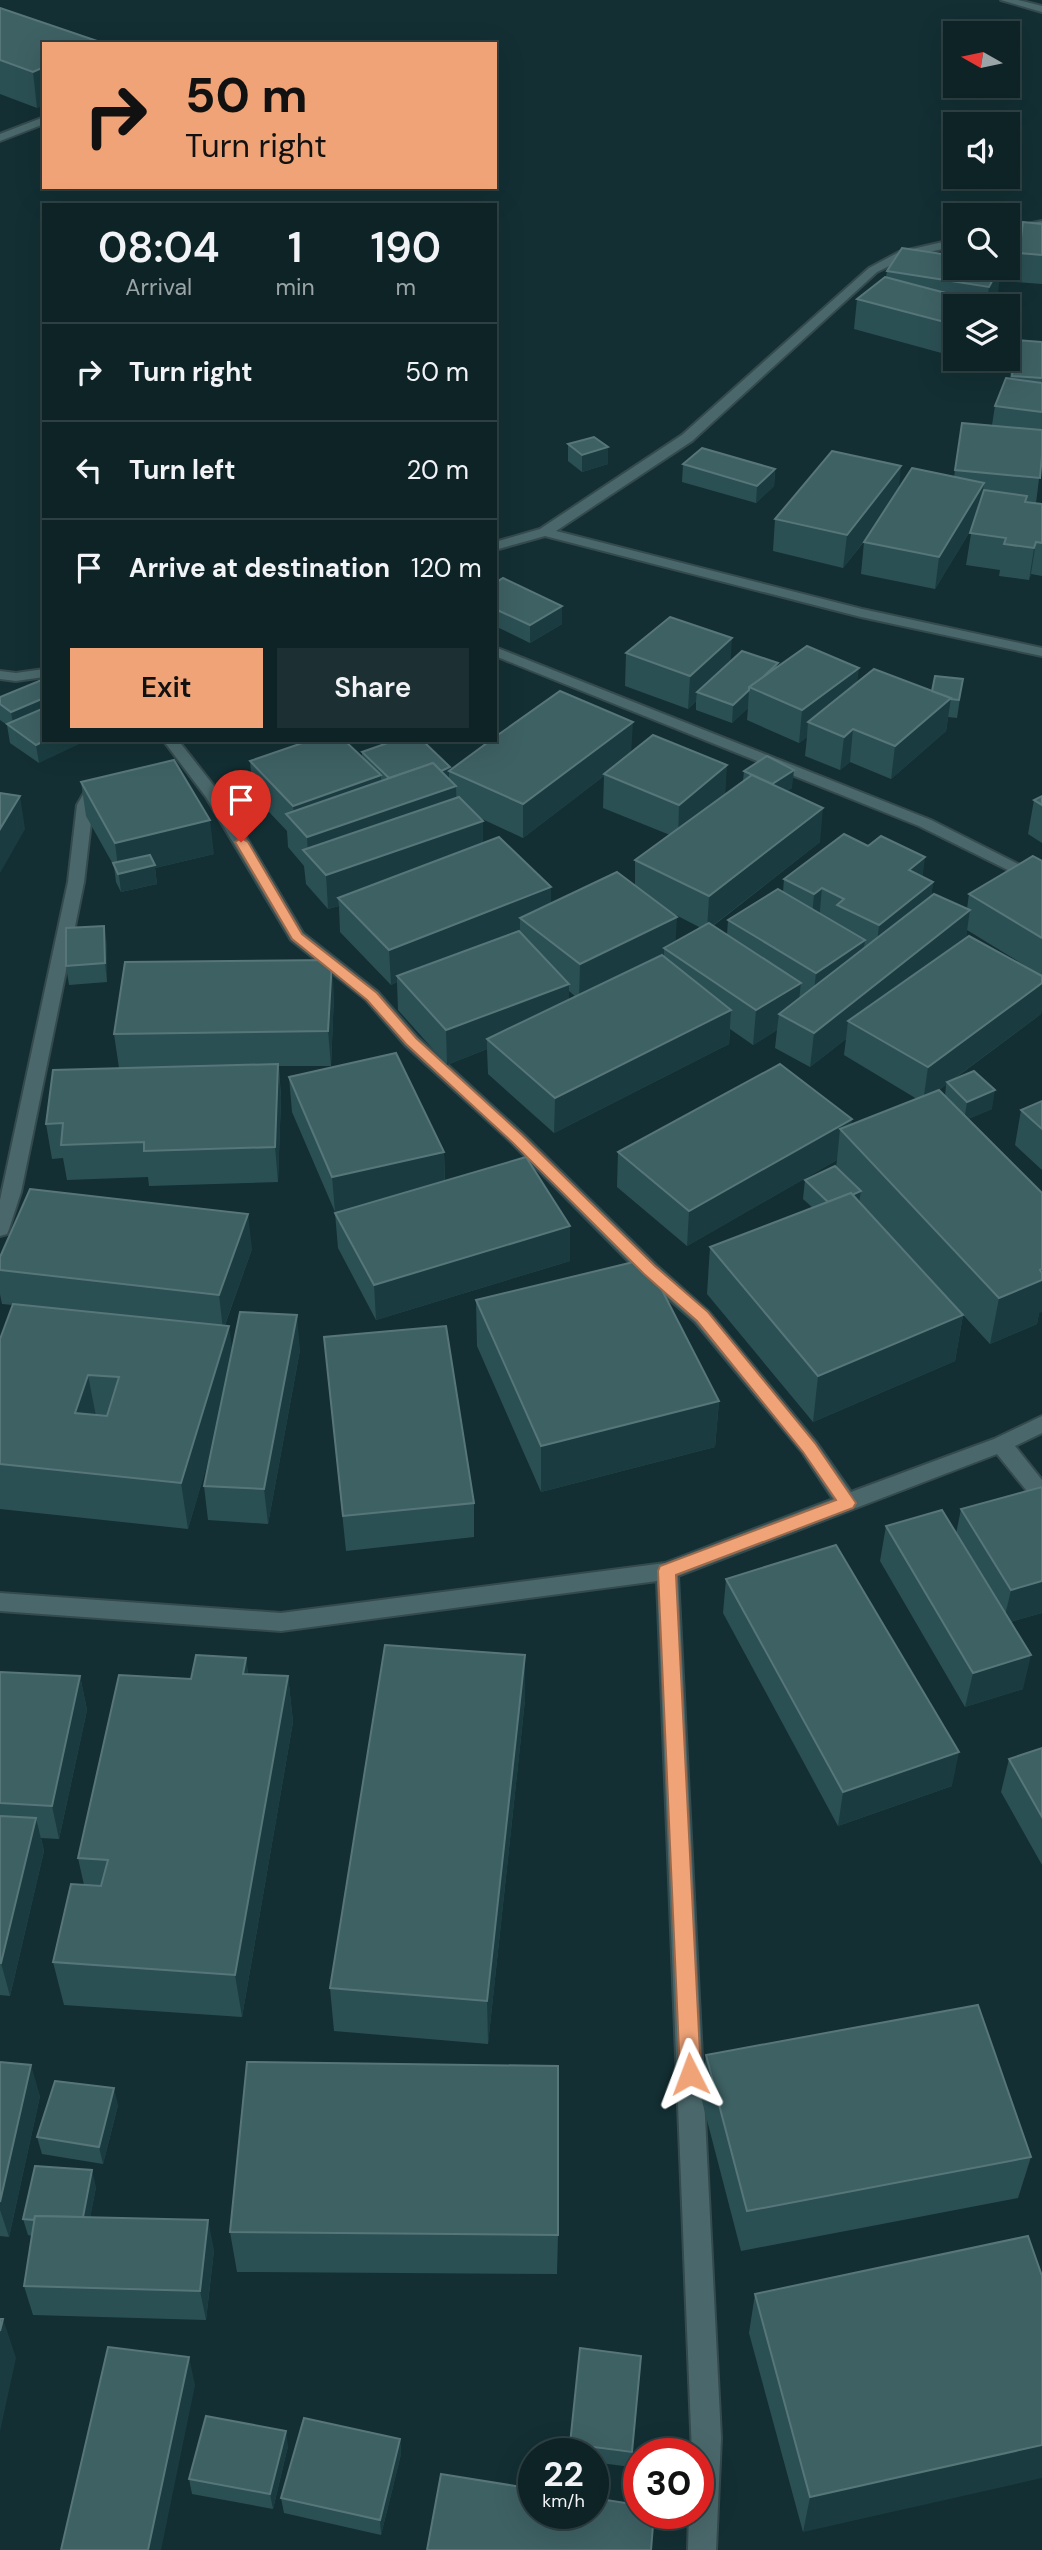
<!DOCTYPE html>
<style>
body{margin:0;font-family:"DM Sans",sans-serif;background:#1c2f32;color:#f1f3f6;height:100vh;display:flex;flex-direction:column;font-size:26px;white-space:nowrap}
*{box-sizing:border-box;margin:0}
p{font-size:23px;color:#9ba4a7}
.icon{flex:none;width:38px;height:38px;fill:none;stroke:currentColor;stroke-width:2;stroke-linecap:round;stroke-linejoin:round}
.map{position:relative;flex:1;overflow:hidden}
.sheet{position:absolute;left:42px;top:203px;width:455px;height:539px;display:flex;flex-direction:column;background:#0e2326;border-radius:0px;box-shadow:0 7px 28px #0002,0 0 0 2px #2e4043}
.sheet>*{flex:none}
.banner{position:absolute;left:42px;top:42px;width:455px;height:147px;border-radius:0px;box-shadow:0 7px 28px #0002,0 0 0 2px #2e4043;background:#efa377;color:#111;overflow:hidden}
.needle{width:46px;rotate:279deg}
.buttons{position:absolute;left:943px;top:21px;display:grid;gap:14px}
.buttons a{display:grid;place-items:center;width:77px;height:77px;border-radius:0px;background:#0e2326;box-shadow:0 7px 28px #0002,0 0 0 2px #2e4043;font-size:35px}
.speed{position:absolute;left:518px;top:2438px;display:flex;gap:14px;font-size:35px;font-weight:700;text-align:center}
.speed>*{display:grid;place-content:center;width:91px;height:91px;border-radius:50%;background:#0e2326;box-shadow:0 7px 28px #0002,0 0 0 2px #2e4043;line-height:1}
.speed small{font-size:18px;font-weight:400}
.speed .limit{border:10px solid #d22;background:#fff;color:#111}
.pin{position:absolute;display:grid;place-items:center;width:60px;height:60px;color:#fff;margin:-72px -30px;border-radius:50% 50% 50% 0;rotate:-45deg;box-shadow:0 0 7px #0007}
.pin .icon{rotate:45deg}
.me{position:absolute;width:77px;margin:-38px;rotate:357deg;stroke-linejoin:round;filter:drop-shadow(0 0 5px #0008)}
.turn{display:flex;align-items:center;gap:24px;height:147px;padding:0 28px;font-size:32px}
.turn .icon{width:91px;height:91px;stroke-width:2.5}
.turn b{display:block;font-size:49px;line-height:60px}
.eta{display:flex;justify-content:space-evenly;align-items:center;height:119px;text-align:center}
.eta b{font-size:42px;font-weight:600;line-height:49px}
.action{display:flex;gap:14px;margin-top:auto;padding:14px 28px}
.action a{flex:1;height:80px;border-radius:0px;background:#efa377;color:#111;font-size:28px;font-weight:600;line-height:80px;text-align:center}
.action a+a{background:#1c2f32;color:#f1f3f6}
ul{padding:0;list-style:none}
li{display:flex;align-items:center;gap:21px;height:98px;padding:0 28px;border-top:2px solid #2e4043}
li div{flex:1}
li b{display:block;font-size:26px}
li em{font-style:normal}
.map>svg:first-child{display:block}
</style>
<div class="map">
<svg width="1042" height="2550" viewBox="0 0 1042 2550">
<rect width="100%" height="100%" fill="#132f33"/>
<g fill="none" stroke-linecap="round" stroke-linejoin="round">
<defs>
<g id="minor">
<path d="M1001,0h17l24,6v6z"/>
<path d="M44,117v7l-44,17v-7z"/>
<path d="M1042,221v6l-34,7v-6z"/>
<path d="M956,239v7l-49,11 -30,15 -185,169 -136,90 306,78 180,39v8l-181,-39 -316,-81 -50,14v-8l45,-13 142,-94 187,-167 30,-16z"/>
<path d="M495,647l436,173 111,56v11l-123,-61 -424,-170z"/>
<path d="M44,669v8l-28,4 -16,-2v-8l16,2z"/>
<path d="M163,740h15l43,55 82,138 75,59 39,45 106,97 133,131 53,47 107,130 35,50 143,-53 48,-23v17l-27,13 27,34v23l-7,-2 -38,-47 -319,122 43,862 -5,112h-28l1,-37h9v-59h-6l-35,-873 -376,50 -281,-20v-18l281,20 384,-50 168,-64 -31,-47 -107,-130 -53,-47 -131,-133 -106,-97 -39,-45 -75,-60 -85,-143z"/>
<path d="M101,785l8,5 -13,9 -3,6 -9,77 -63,310 -12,37 -2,5 -7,2v-36l68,-318 9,-77 7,-12z"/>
</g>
</defs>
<use href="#minor" stroke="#354a4d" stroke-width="4"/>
<use href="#minor" fill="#4a686b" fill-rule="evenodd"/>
</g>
<g fill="#2b5054" fill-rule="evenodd">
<path d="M0,8l106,36 -69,64 -37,-14z"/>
<path d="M1023,222l19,2v60l-27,-2z"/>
<path d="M956,256l42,37 -7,12 -35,1v51l-102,-28 3,-30 29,-22 1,-6z"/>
<path d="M1015,340l27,2v113l-6,48 6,1v72l-11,-2 -2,6 -30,-4 1,-6 -34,-5 6,-37 -37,61 -74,-15 3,-32 3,-4 -24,30 -70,-17 2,-32 124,-31 55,-11 8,-54 30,2 3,-19 15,-28z"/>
<path d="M568,444l40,20 -26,8 -14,-11z"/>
<path d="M683,464l92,5 -1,17 -18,17 -74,-21z"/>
<path d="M495,583l67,23v18l-32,19 -35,-17z"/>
<path d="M626,653l152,13 79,16 75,9 31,-12 -6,39 -9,-1 -2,14 -55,48 -41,-17 -10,8 -35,-14 2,-19 -8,6 -52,-23 1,-12 -16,15 -36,-13v-9l-8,8 -63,-23z"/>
<path d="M44,679l-5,84 -29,-20 -3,-18 -7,-5v-23z"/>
<path d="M346,742l16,16v-6l88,15v3l182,-18 93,43 18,-14 1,-10 48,17 -5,3 33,51 -107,84 14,9 1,-15 55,-28 1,-13 139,-2 10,5 -2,14 36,13 2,-15 73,-33v115l-75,-46 -1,8 76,38v30l-1,8 -87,65 38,30 -24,10 71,194 -2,11 -47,20 -131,-142 104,113 -8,46 -142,61 -106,-128 3,-47 103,-39 -10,-9 2,-19 31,-13 1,-7 -150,86 -70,-59 1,-35 234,-28 65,-25 -73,-44 2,-16 -36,28 -35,-19 2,-18 -24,15 -23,-16 -1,15 -175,89 -66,-59 -1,-25 -40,16 -49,-55 -1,-28 -6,3 -51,-53 -1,-26 -11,3 -22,-25 -2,-18 -16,-19 -1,-16 -34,-36 -3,-34zM604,776l-1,32 67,27 -35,25v25l-84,18v-16l-68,-44 -3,-25 43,20zM672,913l29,15 -26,14zM569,991l7,6 -7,3zM946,1085l-1,11 -6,-6z"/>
<path d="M81,782l133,72 -59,14 2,16 -36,8 -5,-10 -2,-16 -28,-50z"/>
<path d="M1042,796v47l-14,-9 6,-34z"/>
<path d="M107,944v38l-38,3 -3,-19z"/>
<path d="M334,995l-3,71h-52l2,32 -3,84 -129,4 -1,-9 -81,3 -4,-22 -11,1 -6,-35 73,-56 -5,-34z"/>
<path d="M289,1077l155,75 1,28 125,81 -194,59 -38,-72 -3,-35 6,-2 -6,1 -43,-100z"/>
<path d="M1042,1101v69l-27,-25 6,-35z"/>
<path d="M252,1249l-27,76 7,25h68l-32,174 -60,-4 -4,-34 6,-32 -22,75 -188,-20v-170l13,-34 -11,-1 -2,-10v-37z"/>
<path d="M476,1300l243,101 -4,46 -174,45 -64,-146z"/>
<path d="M324,1337l150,166v34l-128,14z"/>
<path d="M961,1509l81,104 -32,9 13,67 -58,18 -85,-146 6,-35 70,8z"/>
<path d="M726,1579l226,207 -114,40 -115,-213z"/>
<path d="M246,1658l2,16 40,2 5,46 -51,295 -178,-12 -11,-43 31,-77 -6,-27 113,-179z"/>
<path d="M0,1672l80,4 7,34 -28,129 -18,-1 3,13 -34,145 -10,-1z"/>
<path d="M525,1700l-37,344 -154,-13 -4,-43z"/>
<path d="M1042,1748v117l-41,-73 8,-33z"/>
<path d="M706,2055l325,102 -13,41 -277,53 -40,-154z"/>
<path d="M0,2062l40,34 -31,141 -9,-1z"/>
<path d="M118,2105l-15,59 -61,-10 -5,-17z"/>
<path d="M96,2187l-6,30 124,33 -8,70 -173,-5 -9,-29 8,-50 -4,-1 -5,-16z"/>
<path d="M230,2232l328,3 -1,39 -320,-2z"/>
<path d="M1042,2276l-239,256 -54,-199 6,-39z"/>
<path d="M641,2356l-10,111 -38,-5v-8h-23v-10z"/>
<path d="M400,2439l1,15 -20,81 -97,-22 -3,-15z"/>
<path d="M288,2446l-15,63 -81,-15 -3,-15z"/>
</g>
<g fill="#1a3c40">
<path d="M44,67v39l-7,2 -4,-36z"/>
<path d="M999,268h2l-3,25 -7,13h-5l3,-19z"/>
<path d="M608,447v17l-26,8v-17z"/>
<path d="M901,466l-3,32 -55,70 4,-33z"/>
<path d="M775,469l-1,17 -18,17 1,-17z"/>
<path d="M984,483l-4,32 -45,74 4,-32z"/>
<path d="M1036,542l-5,32 -2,6 5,-32z"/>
<path d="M562,606v18l-32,19v-18z"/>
<path d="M732,638l-2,33 -33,21 -1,9 -8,8 2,-33z"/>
<path d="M859,668l-4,33 -47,21 -1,15 -8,6 3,-33z"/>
<path d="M749,690l-1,18 -16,15 1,-18z"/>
<path d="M44,698v20l-30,12 -3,-18z"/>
<path d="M951,698l-5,33 -55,48 4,-33z"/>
<path d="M633,722l-2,33 -27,19v2l-81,62v-34z"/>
<path d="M853,729l-3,33 -10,8 4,-33z"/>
<path d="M46,740h42l-49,23 -3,-18z"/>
<path d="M727,765l-2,33 -47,41 1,-34z"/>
<path d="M450,767v4h-1v15h-53z"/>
<path d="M794,770l-2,18 -24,15 2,-18z"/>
<path d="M381,775l1,34 -87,14 -2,-17z"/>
<path d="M456,786l1,34 -149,35 -1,-18z"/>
<path d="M20,796l5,33 -25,44v-44z"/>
<path d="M823,808l-3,34 -113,88 2,-34z"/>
<path d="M210,820l4,34 -59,14 2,16 -36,8 -6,-49z"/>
<path d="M483,821v34l-145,43 1,8 -11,3 -2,-34z"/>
<path d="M925,857l-4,34 -12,-21z"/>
<path d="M933,882l-4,34 -54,44 4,-35z"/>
<path d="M551,887v34l-31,-3v15l-123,43v6l-6,3 -2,-35z"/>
<path d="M822,888l-3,34 -8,6 3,-34z"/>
<path d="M970,910l-5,35 -117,76 -2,18 -36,28 4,-34z"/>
<path d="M677,917l-2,34 -11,-3v8l-85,43 1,-35z"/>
<path d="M104,926l3,18v38l-2,-19z"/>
<path d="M865,940l-4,35 -49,32 4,-34z"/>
<path d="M332,960l2,35 -3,71 -3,-35z"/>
<path d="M801,983l-4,34 -18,-3 -2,16 -24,15 3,-35z"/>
<path d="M1042,983v23l-1,8 -93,69 -1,-1 -1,3 -23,17 5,-35z"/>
<path d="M569,984v34l-82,21v10l-40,16 -1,-35z"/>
<path d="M731,1010l-2,34 -175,89 1,-35z"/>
<path d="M278,1064l3,34 -3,84 -3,-35z"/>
<path d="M995,1090l-3,19 -28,12 3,-19z"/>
<path d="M852,1119l-2,20 -10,-10 -3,31 -150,86 2,-35z"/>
<path d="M444,1152l1,35 -110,25 -3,-35z"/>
<path d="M861,1191l-3,19 -27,-5z"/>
<path d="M248,1214l4,35 -29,81 -4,-35z"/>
<path d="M570,1226v35l-194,59 -2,-35z"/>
<path d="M1042,1269v43l-3,1 -2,11 -47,20 9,-46z"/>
<path d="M297,1315l3,35 -32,174 -4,-35z"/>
<path d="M963,1315l-8,46 -142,61 5,-46z"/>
<path d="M229,1326l6,46 -47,157 -7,-46z"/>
<path d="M88,1375l9,46 -22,-8z"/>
<path d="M719,1401l-4,46 -174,45v-46z"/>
<path d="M1042,1581v32l-39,11 8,-34z"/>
<path d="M525,1655v45l-37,344 -1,-43z"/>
<path d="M1031,1655l-8,34 -58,18 8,-34z"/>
<path d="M246,1658l5,46 -8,-30z"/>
<path d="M80,1676l7,34 -28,129 -7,-33z"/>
<path d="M288,1676l5,46 -51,295 -7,-42z"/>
<path d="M959,1752l-7,34 -114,40 5,-34z"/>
<path d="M36,1818l8,33 -34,145 -9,-33z"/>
<path d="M31,2065l9,31 -31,141 -9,-27v-8z"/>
<path d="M114,2088l4,17 -15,59 -4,-17z"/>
<path d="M92,2170l4,17 -10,53 -5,-17z"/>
<path d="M208,2220l6,30 -8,70 -6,-29z"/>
<path d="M3,2319l13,39 -16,73v-100z"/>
<path d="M189,2357l6,28 -34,165h-13z"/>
<path d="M286,2431l2,15 -15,63 -3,-15z"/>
<path d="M400,2439l1,15 -20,81 -1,-15z"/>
<path d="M1042,2445v33l-239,54 7,-35z"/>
</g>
<g fill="#3e6164" stroke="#57767a" stroke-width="2" fill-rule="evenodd">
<path d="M0,8l106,36h-62v23l-11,5 -33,-12z"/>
<path d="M1023,222l19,2v31l-23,-2z"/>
<path d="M902,248l54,8v12h43l-10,19 -102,-16z"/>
<path d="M885,277l110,29h-39v19l-99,-26z"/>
<path d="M1015,340l27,2v36l-30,-2z"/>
<path d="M1006,378l36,5v29l-47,-6z"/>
<path d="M962,423l80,7v25l-2,23 -85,-8z"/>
<path d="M594,437l14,10 -26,8 -14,-11z"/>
<path d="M702,448l73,21 -18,17 -74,-22z"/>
<path d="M832,451l69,15 -54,69 -72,-16z"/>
<path d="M912,468l72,15 -45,74 -75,-15z"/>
<path d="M984,490l43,6 -2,6 17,2v39l-6,-1 -2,6 -30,-4 2,-6 -36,-5z"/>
<path d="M503,578l59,28 -32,19 -35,-16v-26z"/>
<path d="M670,617l62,21 -42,38 -64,-23z"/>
<path d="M807,646l52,22 -57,42 -53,-23z"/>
<path d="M742,651l36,12 -15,14 -14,10v3l-16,15 -36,-13z"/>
<path d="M874,669l77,29 -56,48 -42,-17 -9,8 -36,-15z"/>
<path d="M935,676l28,3 -4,21 -9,-1 1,-1 -19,-7z"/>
<path d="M44,679v19l-33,14 -11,-8v-7z"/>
<path d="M560,691l73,31 -110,82 -74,-33 42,-31h4v-3z"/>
<path d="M44,708v32h2l-10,5 -29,-21z"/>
<path d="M653,735l74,30 -48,40 -75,-31z"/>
<path d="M311,740h33l37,35 -88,31 -43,-45z"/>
<path d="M396,740h26l28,27 -9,4 -8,-8 -44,15 -27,-26z"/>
<path d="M767,756l27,14 -22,14 -28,-13z"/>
<path d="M174,760l36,60 -95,23 -34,-61z"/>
<path d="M433,763l23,23 -149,51 -21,-23z"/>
<path d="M752,775l71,33 -114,88 -74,-36z"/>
<path d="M0,793l20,3 -20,33z"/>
<path d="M1042,796v9l-8,-5z"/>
<path d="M459,797l24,24 -157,54 -23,-25z"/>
<path d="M844,834l24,12 13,-10 44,21 -16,13 24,12 -54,43 -42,-20 7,-6 -22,-11 -8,6 -30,-15z"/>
<path d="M499,837l52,50 -162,63 -51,-52z"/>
<path d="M150,855l5,10 -37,9 -5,-11z"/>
<path d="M1033,856l9,5v77l-73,-44z"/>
<path d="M617,872l60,45 -97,47 -60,-46z"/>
<path d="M778,889l87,51 -49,33 -88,-53z"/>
<path d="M934,894l36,16 -156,123 -35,-19z"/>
<path d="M709,923l92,60 -45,27 -92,-62z"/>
<path d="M104,926l1,37 -39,3v-38z"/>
<path d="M519,931l50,53 -123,46 -49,-54z"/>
<path d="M969,936l73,40v7l-114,84 -80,-46z"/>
<path d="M662,955l69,55 -176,88 -68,-59z"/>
<path d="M332,960l-4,71 -214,3 11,-72z"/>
<path d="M396,1053l48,99 -112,25 -43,-100z"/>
<path d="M278,1064l-3,83 -131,4v-9l-83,3 2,-22 -17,1 7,-54z"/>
<path d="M780,1064l72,55 -163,92 -71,-59z"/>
<path d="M974,1071l21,19 -28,12 -20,-20z"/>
<path d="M939,1090l103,103v76l-2,1 2,3v7l-43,18 -159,-169z"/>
<path d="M1042,1101v28l-21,-19z"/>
<path d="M526,1157l44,69 -196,59 -39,-72z"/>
<path d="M835,1166l26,25 -9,4 -1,-2 -23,9 -23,-22z"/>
<path d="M30,1189l218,25 -29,81 -219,-25v-13z"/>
<path d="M851,1193l112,122 -145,61 -108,-129z"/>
<path d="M646,1259l73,142 -178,45 -65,-146z"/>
<path d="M13,1304l216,22 -48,157 -181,-19v-125zM88,1375l31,2 -12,39 -32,-3z"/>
<path d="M240,1312l57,3 -33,174 -60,-3z"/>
<path d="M446,1326l28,177 -131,13 -19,-179z"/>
<path d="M1042,1487v94l-31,9 -50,-81z"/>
<path d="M942,1510l89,145 -58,18 -87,-147z"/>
<path d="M836,1545l123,207 -116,40 -117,-213z"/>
<path d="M385,1645l140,10 -38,346 -157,-13z"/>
<path d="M196,1655l50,3 -3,16 45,2 -53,299 -182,-13 18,-78 30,2 7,-26 -30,-2 41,-183 72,4z"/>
<path d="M0,1672l80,4 -28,130 -52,-3z"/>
<path d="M1042,1748v69l-33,-58z"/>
<path d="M0,1816l36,2 -35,145h-1z"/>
<path d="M978,2005l53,152 -284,54 -41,-156z"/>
<path d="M0,2062l31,3 -31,137z"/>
<path d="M247,2062l311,4v169l-328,-3z"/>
<path d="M55,2081l59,7 -15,59 -62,-10z"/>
<path d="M35,2166l57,4 -9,47 -48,-1 -1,4 -11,-1z"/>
<path d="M35,2216l173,4 -8,71 -176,-5z"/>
<path d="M1028,2236l14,40v169l-232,52 -55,-203z"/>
<path d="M0,2319h3l-3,12z"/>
<path d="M108,2347l81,10 -41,193h-87z"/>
<path d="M580,2348l61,8 -9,96 -62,-8z"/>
<path d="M206,2416l80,15 -16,63 -81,-15z"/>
<path d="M304,2418l96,21 -20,81 -99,-22z"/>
<path d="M441,2474l93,15v24h59v-15l46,7v8h15l-3,37h-224z"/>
</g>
<path fill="#efa377" stroke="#9b6a4d" stroke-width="2" d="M241,838l7,4 54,92 75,59 39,45 106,97 133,131 53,46 107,131 41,60 -3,5 -177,67 25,499 -3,7 -8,3 -7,-3 -3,-7 -22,-503 2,-5 176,-66 -33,-48 -106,-131 -53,-47 -132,-132 -106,-98 -39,-44 -75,-61 -57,-97z"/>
</svg>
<div class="buttons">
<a><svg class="needle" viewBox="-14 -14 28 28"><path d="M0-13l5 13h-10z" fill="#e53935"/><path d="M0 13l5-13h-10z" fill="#9ba4a7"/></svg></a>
<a><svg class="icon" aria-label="sound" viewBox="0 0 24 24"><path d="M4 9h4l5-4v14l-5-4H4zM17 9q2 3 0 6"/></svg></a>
<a><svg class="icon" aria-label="search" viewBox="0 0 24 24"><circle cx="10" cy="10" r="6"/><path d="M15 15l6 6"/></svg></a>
<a><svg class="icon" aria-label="layers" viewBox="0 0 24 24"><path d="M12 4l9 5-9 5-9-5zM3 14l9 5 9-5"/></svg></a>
</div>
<div class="speed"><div>22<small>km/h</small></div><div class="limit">30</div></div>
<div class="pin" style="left:241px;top:842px;background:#d93025"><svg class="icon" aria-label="arrive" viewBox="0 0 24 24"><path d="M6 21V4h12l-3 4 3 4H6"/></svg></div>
<svg class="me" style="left:690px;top:2074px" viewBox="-20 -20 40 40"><path d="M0-17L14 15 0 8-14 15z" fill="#efa377" stroke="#fff" stroke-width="4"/></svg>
<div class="banner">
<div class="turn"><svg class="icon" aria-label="right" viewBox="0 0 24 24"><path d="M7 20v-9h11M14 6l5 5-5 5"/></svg><div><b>50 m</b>Turn right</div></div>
</div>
<section class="sheet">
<div class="eta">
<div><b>08:04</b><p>Arrival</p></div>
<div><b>1</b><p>min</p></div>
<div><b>190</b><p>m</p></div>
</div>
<ul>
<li><svg class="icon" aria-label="right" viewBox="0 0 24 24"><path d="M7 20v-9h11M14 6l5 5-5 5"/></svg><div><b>Turn right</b></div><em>50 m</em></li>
<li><svg class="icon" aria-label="left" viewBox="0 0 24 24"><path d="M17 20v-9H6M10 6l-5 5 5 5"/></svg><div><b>Turn left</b></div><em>20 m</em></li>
<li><svg class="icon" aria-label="arrive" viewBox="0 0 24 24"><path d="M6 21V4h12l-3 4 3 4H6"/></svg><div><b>Arrive at destination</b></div><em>120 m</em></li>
</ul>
<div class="action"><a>Exit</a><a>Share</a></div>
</section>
</div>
